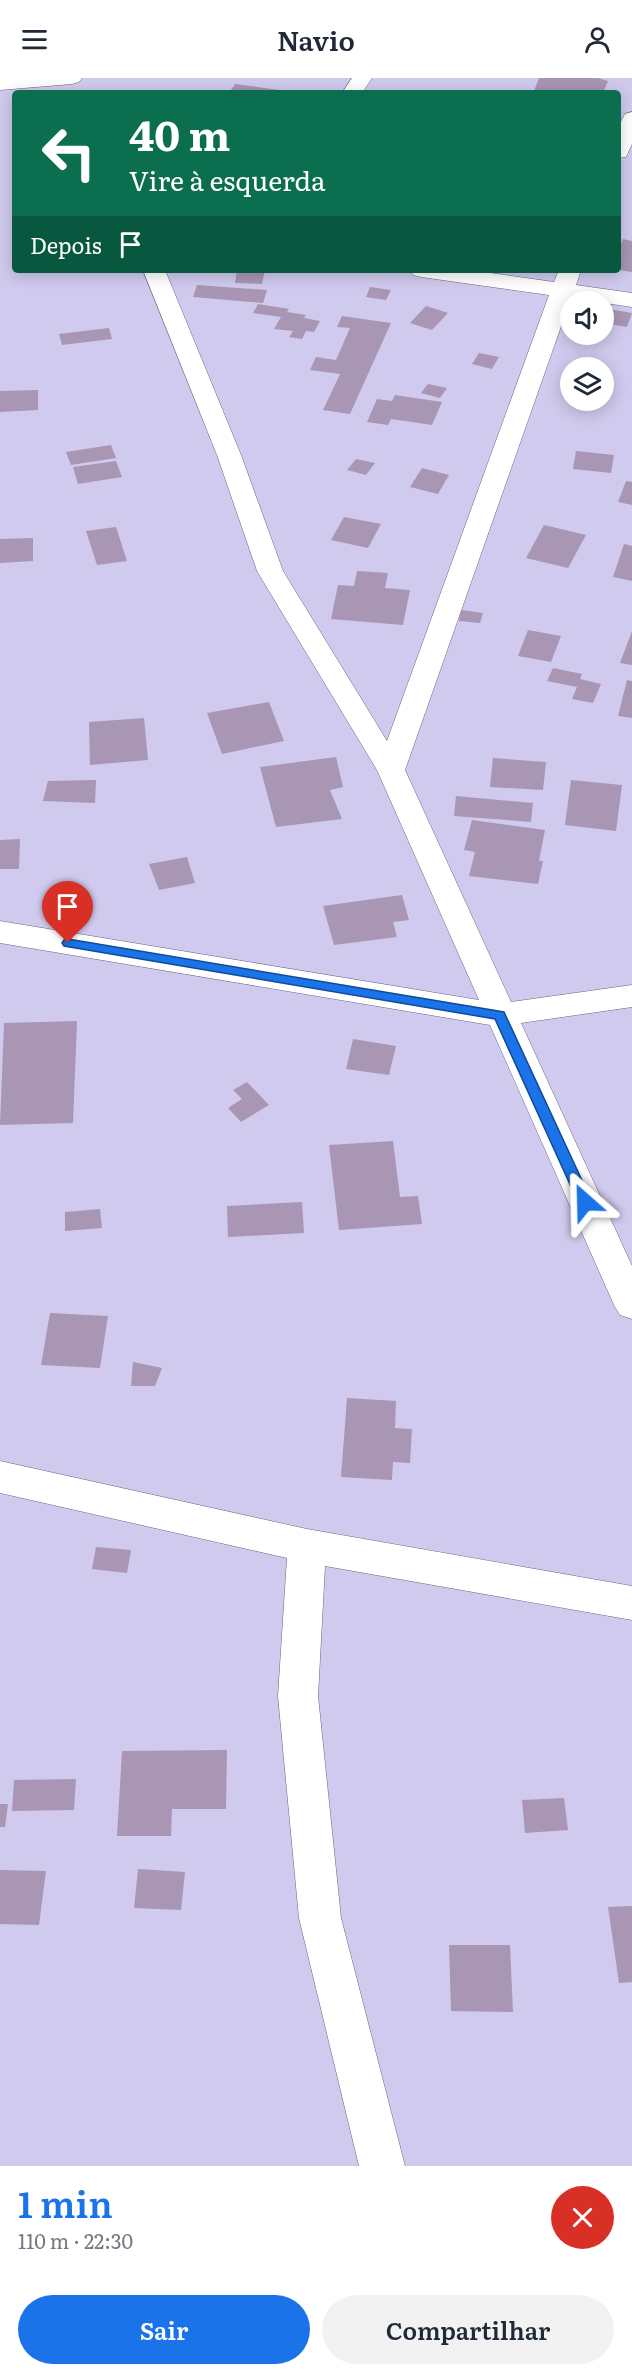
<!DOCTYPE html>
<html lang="pt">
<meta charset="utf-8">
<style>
body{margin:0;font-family:Literata,serif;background:#f2f2f3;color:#1f2937;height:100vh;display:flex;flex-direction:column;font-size:22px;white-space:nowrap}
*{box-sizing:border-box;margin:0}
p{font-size:20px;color:#747a83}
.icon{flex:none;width:33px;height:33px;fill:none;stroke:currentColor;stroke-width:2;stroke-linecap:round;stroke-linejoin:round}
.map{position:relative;height:2088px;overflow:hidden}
.side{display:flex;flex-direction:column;background:#fff;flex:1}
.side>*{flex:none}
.guide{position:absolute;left:12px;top:12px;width:609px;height:183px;border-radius:6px;box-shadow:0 3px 15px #0003;background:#0b6e4f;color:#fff;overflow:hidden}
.controls{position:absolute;left:560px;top:213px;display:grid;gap:12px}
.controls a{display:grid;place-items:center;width:54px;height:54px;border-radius:50%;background:#fff;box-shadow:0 3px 15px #0003;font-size:30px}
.pin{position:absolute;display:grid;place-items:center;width:51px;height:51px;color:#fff;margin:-62px -26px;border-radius:50% 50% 50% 0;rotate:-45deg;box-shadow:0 0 6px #0007}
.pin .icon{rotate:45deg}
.me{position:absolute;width:66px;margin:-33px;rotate:335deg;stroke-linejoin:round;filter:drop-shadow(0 0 4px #0008)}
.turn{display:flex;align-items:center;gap:21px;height:126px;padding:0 18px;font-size:27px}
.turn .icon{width:78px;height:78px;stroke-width:2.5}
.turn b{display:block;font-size:42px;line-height:51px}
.then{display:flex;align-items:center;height:57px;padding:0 18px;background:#0003;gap:12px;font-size:22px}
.round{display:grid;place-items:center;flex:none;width:63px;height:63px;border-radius:32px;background:#f2f2f3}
.headline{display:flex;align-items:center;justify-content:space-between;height:102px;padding:0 18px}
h1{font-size:36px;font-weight:600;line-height:45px;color:#1a73e8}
.action{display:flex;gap:12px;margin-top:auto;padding:12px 18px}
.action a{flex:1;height:69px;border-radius:36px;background:#1a73e8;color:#fff;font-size:24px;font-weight:600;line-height:69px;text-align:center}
.action a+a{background:#f2f2f3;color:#1f2937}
header{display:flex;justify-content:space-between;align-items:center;height:78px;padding:0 18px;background:#fff;font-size:27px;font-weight:600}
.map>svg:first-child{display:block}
</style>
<header><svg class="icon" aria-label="menu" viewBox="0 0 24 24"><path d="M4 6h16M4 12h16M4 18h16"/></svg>Navio<svg class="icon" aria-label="person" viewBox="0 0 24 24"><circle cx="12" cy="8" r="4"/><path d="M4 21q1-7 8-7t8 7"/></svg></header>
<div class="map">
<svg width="632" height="2088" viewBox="0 0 632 2088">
<rect width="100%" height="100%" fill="#d0caee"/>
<g fill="#a996b5">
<path d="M539,0h59l10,3 -5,12h-50l-19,-2z"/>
<path d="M235,6l44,6 -2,3h-48z"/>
<path d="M623,161l9,2v31l-14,-2v-19z"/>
<path d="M237,192h28l-3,14 -27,-1z"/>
<path d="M197,207l70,5 -4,13 -70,-6z"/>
<path d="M370,209l21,3 -5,10 -20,-3z"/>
<path d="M258,226l31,5 -2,3 19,3 -2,3 16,3 -6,11 -8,-1 -4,8 -13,-2 4,-6 -19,-2 7,-12 -28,-4z"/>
<path d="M426,228l22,7 -16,17 -22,-7z"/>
<path d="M603,230l29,5 -5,14 -24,-4z"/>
<path d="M342,238l49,7 -41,91 -27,-4 17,-36 -30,-4 6,-13 20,3 14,-32 -13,-1z"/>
<path d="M109,250l3,11 -50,6 -3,-11z"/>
<path d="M479,275l20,4 -7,12 -20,-5z"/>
<path d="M428,306l19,4 -7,10 -19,-5z"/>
<path d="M38,312v20l-38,2v-21z"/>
<path d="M395,317l47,7 -10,23 -41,-6 -3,6 -21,-3 10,-23 15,2z"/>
<path d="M111,367l5,13 -45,7 -5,-13z"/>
<path d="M576,373l38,4 -3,18 -38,-4z"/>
<path d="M356,381l19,4 -9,12 -19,-5z"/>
<path d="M116,383l6,16 -44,7 -5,-17z"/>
<path d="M422,390l27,7 -11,19 -28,-7z"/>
<path d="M626,403l6,1v23l-14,-3z"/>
<path d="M344,439l37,7 -13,24 -37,-8z"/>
<path d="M544,447l42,10 -18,33 -42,-10z"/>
<path d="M116,449l11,34 -30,4 -11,-34z"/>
<path d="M33,460v23l-33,2v-24z"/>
<path d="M624,466l8,2v35l-19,-4z"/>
<path d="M357,493l31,2 -3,15 25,2 -7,35 -72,-6 7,-34 16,1z"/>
<path d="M461,532l22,3 -3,10 -21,-2z"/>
<path d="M528,552l33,6 -10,26 -33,-6z"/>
<path d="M632,553v34l-12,-2z"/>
<path d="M553,590l29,6 -2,5 21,5 -8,19 -21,-4 5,-12 -30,-6z"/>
<path d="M627,602l5,1v37l-14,-2z"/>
<path d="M269,624l15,39 -62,13 -15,-41z"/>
<path d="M144,640l4,42 -58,5 -1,-43z"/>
<path d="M336,679l7,30 -13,3 12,29 -66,8 -16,-60z"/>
<path d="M493,680l53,4 -3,28 -53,-3z"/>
<path d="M96,702l-1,23 -52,-2 5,-20z"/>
<path d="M571,702l51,5 -6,46 -51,-6z"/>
<path d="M456,718l77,7 -2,19 -77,-6z"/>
<path d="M472,742l73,10 -6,31h4l-5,23 -69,-8 6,-24 -11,-2z"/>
<path d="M20,761l-1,30h-19v-29z"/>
<path d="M187,779l8,26 -36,7 -10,-26z"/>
<path d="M402,817l7,25 -16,2 4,15 -63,8 -11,-39z"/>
<path d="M77,943l-4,102 -73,2 4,-102z"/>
<path d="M353,961l43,7 -7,29 -43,-6z"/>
<path d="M247,1004l22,23 -28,17 -13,-14 14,-9 -9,-9z"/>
<path d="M393,1063l7,56 18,-1 4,28 -83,6 -10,-85z"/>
<path d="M302,1124l2,31 -76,4 -1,-31z"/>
<path d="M100,1131l2,19 -37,3v-19z"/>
<path d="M50,1235l58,3 -8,52 -59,-3z"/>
<path d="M133,1284l29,6 -7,18h-24z"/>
<path d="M347,1320l49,3 -1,27 17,1 -2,34 -17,-1 -1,18 -51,-3z"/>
<path d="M96,1469l35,3 -4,23 -35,-4z"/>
<path d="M227,1672l-1,59h-54l-1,27h-54l5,-85z"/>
<path d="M76,1701l-2,31 -62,1 2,-31z"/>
<path d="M564,1720l4,32 -43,3 -3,-33z"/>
<path d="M0,1726h8l-3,23h-5z"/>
<path d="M138,1791l47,3 -4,38 -47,-2z"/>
<path d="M0,1792l46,1 -7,54 -39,-1z"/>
<path d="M632,1828v76l-13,1 -11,-76z"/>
<path d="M449,1867h61l3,67 -62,-1z"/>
</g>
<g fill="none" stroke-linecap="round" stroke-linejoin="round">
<defs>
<g id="minor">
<path d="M0,0h82l-3,4 -7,2 -72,6z"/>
<path d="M352,0h20l-10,15h-20z"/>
<path d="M632,34v32l-6,13 -8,1v-31l7,-13z"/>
<path d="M143,192h22l76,185 42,116 104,170 162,-446 -128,-18 -8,-2 -3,-5h59l85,12 5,-12h22l-5,15 56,8v14l-61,-9 -166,472 106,232 121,-17v22l-111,16 111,243v53l-12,-4 -6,-10 -124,-280 -490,-82v-22l479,79 -102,-230 -120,-199 -40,-116z"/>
<path d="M0,1383l307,68 325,57v34l-307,-54 -7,130 23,222 64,248h-46l-60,-248 -21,-222 9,-138 -287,-65z"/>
</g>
</defs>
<use href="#minor" stroke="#6a6484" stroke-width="1"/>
<use href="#minor" fill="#fff" fill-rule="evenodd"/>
</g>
<path fill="#1a73e8" stroke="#114b97" stroke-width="1.5" d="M68,861l436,73 88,190 -7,5 -7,-5 -83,-183 -431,-73 -2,-3 2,-3z"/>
</svg>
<div class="controls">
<a><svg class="icon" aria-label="sound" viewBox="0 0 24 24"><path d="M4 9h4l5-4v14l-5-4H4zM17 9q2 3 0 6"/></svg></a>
<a><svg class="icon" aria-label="layers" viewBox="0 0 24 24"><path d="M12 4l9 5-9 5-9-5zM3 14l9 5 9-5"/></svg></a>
</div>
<div class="pin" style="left:68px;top:865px;background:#d93025"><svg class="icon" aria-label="arrive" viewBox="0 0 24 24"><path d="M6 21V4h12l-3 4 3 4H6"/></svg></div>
<svg class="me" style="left:585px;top:1124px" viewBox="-20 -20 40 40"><path d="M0-17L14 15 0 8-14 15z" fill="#1a73e8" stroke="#fff" stroke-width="4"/></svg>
<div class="guide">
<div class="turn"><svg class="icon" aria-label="left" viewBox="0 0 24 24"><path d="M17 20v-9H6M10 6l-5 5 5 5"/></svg><div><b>40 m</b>Vire à esquerda</div></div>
<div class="then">Depois<svg class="icon" aria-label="arrive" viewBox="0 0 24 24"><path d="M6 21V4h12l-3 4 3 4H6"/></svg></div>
</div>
</div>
<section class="side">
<div class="headline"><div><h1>1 min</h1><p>110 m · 22:30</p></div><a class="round" style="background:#d93025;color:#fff"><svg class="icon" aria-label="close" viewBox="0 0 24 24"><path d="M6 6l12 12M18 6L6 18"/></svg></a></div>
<div class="action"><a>Sair</a><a>Compartilhar</a></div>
</section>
